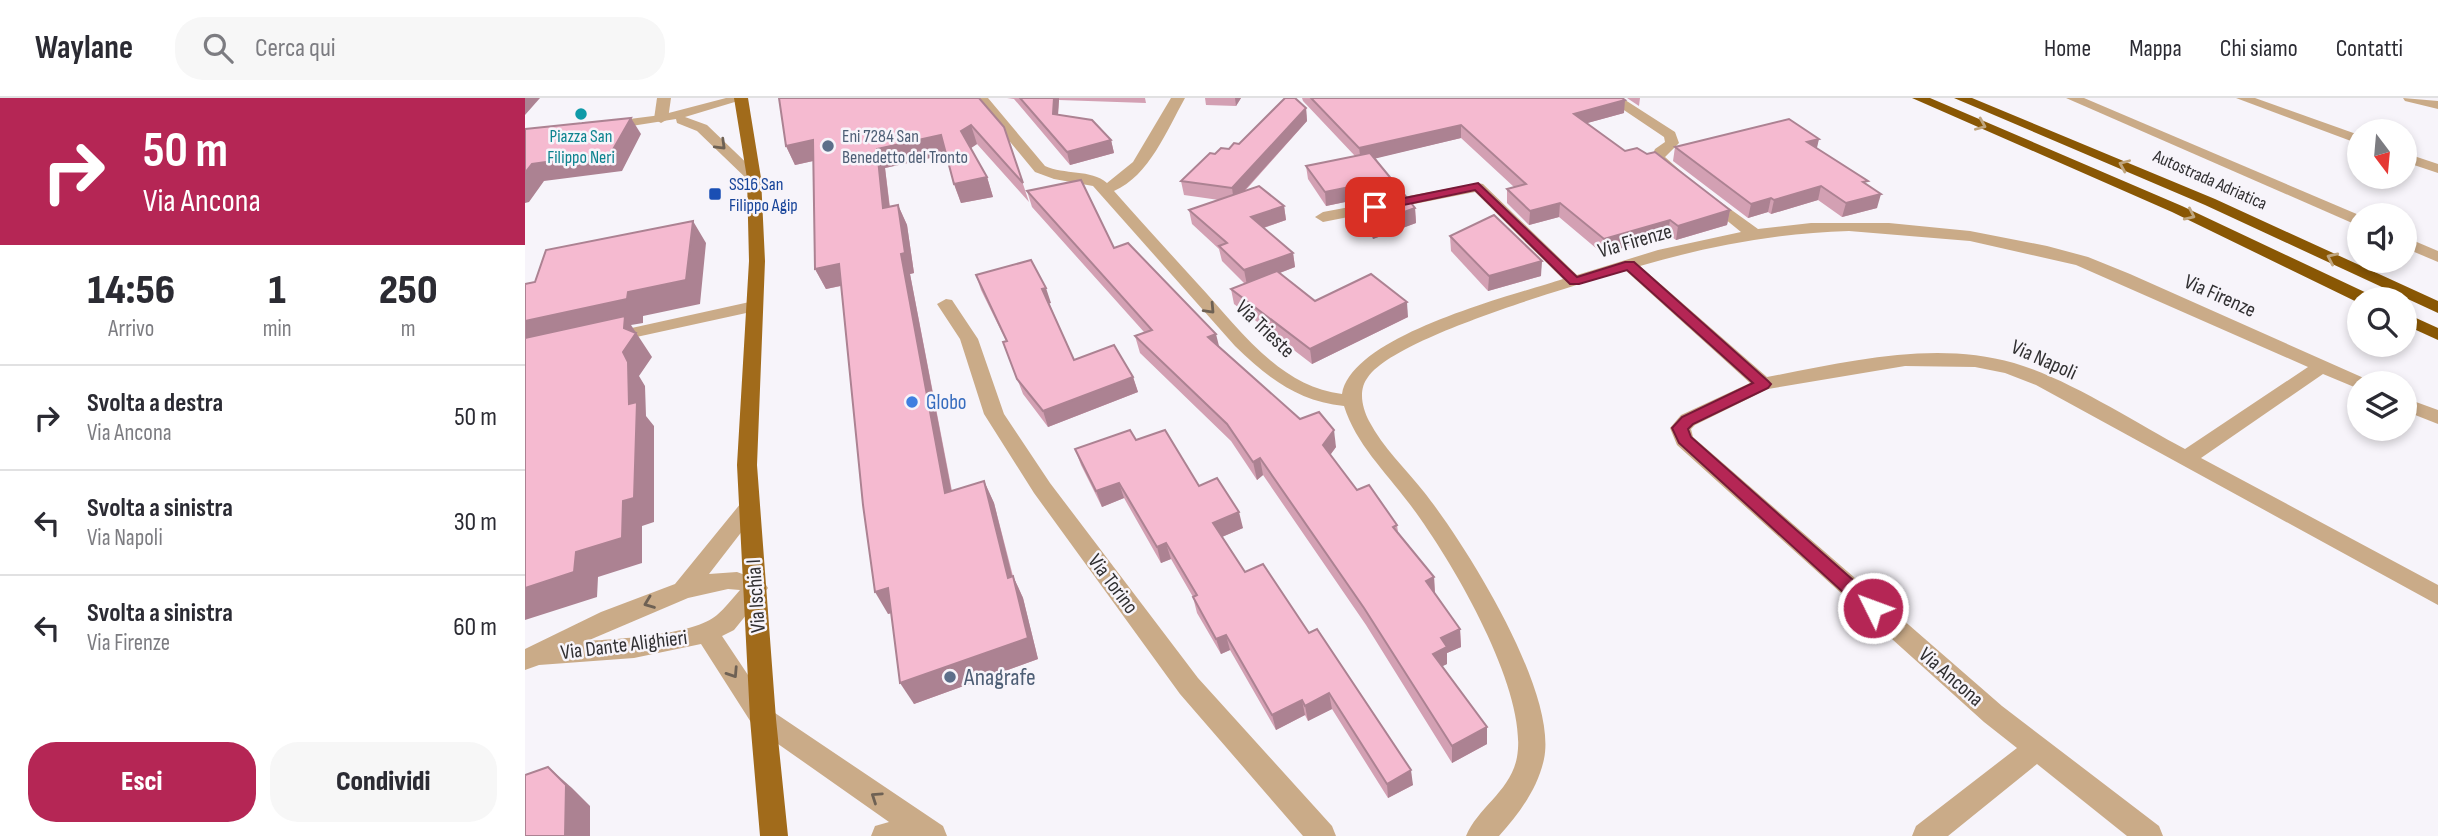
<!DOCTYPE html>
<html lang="it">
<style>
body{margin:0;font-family:"Sofia Sans Condensed",sans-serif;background:#f7f7f7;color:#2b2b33;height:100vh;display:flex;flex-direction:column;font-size:26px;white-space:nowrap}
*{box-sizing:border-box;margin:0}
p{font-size:23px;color:#7c7c81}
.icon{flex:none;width:38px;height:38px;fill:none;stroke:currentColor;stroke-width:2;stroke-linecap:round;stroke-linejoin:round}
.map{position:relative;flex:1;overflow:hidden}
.drawer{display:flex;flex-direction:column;background:#fff;width:525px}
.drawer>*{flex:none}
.guide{background:#b52655;color:#fff;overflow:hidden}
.needle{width:46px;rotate:164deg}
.controls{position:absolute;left:1822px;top:21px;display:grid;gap:14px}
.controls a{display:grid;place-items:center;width:70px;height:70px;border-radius:50%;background:#fff;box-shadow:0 4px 10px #0003;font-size:35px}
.pin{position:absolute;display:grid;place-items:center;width:60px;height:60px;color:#fff;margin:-30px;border-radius:14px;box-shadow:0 4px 10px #0006}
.me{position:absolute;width:77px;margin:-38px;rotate:312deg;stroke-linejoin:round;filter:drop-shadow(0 0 5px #0008)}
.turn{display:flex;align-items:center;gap:24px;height:147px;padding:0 28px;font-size:32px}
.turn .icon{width:91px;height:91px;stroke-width:2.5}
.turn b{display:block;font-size:49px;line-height:60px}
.eta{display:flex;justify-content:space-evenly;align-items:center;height:119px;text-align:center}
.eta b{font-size:42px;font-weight:800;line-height:49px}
.button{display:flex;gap:14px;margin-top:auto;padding:14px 28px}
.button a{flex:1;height:80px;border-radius:28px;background:#b52655;color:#fff;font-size:28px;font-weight:800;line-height:80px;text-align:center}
.button a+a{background:#f7f7f7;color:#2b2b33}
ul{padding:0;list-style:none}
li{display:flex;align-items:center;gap:21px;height:105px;padding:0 28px;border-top:2px solid #e1e1e2}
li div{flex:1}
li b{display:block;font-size:26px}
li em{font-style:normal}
header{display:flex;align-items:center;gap:42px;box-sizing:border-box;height:98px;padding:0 35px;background:#fff;border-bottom:2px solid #e1e1e2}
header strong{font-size:33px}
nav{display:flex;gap:38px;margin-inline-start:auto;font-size:24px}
.search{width:490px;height:63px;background:#f7f7f7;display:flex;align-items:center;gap:18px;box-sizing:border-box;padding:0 24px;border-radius:28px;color:#7c7c81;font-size:26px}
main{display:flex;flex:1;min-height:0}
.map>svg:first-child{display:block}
</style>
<header>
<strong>Waylane</strong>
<div class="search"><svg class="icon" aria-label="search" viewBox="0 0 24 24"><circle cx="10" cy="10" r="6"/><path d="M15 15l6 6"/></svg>Cerca qui</div>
<nav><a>Home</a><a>Mappa</a><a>Chi siamo</a><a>Contatti</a></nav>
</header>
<main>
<section class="drawer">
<div class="guide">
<div class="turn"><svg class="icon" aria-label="right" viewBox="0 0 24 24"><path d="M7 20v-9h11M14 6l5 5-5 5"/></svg><div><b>50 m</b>Via Ancona</div></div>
</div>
<div class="eta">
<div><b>14:56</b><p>Arrivo</p></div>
<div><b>1</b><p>min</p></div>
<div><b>250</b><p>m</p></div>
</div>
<ul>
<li><svg class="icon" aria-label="right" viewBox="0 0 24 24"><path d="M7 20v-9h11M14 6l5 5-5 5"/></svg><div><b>Svolta a destra</b><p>Via Ancona</p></div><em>50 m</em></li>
<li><svg class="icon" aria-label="left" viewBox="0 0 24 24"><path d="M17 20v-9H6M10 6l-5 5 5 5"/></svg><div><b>Svolta a sinistra</b><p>Via Napoli</p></div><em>30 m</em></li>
<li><svg class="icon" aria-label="left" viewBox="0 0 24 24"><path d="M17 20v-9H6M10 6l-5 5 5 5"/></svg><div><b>Svolta a sinistra</b><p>Via Firenze</p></div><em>60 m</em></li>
</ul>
<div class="button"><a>Esci</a><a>Condividi</a></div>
</section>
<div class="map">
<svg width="1913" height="738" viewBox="0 0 1913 738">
<rect width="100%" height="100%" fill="#f7f4fa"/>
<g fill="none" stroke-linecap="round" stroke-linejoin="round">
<g fill="#caab88" fill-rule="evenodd">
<path d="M132,0h14l-3,21 -7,4 -7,-4z"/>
<path d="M449,0h14l57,68c19,9 46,3 62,17l26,-21 38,-64h14c-18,32 -36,78 -71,93 27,31 55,61 83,92 40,43 82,104 145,111 10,-59 169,-98 221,-115l-88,-87 -152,30 -8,-5 8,-5 155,-29 5,1 94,91 81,-25 83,-18 -38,-31 -3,-3 8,-5 50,36 53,-6h78l81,8 77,15 41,11 42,17 236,105 3,4h-10v6l-36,-15 -122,84 237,127v20l-402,-220 -31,-12 -30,-6 -70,-1 -137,23 -73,36 -4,4 2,8 309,269 157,120 4,10h-36l-90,-72 -89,72h-36l4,-10 101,-78 -33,-26 -307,-277 -7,-17 11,-13 69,-32 -125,-113c-53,17 -228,66 -257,107 -10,13 -6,30 1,44 14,27 37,48 55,71 42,53 134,200 120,267 -6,29 -25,55 -45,77h-33c12,-29 45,-45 51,-79 12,-67 -68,-202 -109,-255 -23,-31 -52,-58 -64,-96 -47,-5 -77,-29 -109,-60l-142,-160 -39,-7 -19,-7zM1324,133l121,10 106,24 232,102 -123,82c-51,-27 -116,-70 -171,-86 -81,-23 -166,-1 -247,14l-127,-111c69,-20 137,-33 209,-35z"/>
<path d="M1081,0h16l53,34 4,11 -14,14 19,17 -2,3h-10l-21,-19 4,-9 10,-7 -1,-5z"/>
<path d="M1541,0h18l275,117v11z"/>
<path d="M1711,0h19l104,37v9z"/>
<path d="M1878,0l35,3v8l-33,-8z"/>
<path d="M1880,55l33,11v9l-33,-11z"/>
<path d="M1880,139l33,14v11l-33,-14z"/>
<path d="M421,201l6,1 26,39 26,75 46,69 148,195 134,148 4,10h-33l-123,-142 -146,-201 -50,-79 -24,-75 -23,-35z"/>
<path d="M229,203l9,5 -3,4 -151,33 -9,-5 9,-5z"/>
<path d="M1880,300l33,12v14l-33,-13z"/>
<path d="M224,402l8,3 3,5 -51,66 28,-2 27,10 4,6 -34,42 -12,6 50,75 171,115 4,10h-76l4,-10 14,-4 -135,-95 -53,-83 -67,14 -95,7 -14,5v-21l76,-37 74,-28 66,-81zM203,491l12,1c-8,9 -15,18 -23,25 -23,20 -99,24 -130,26l101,-43z"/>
</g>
<path fill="#caab88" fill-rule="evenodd" d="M201,0h22l-63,19 22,8 52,50 2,3 -2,3h-10l-52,-50 -20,-8 -1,-4 -70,11 -7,-4 7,-4 55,-7z"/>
<path fill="#a16b1b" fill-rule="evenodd" d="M209,0h14l13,80 4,83 -8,204 19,254 12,117h-28l-10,-117 -13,-254 12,-204 -2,-83z"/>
<g fill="#895704" fill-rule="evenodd">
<path d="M1387,0h18l252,108 189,89 3,4h-15v4l-187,-91z"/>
<path d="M1429,0h18l243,101 223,102v12l-233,-108z"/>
<path d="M1880,215l33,15v12l-33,-15z"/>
</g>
</g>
<g fill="#d3a0b3">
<path d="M254,0l225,29 25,75 -52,-58 -6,4 16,29 6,20 -32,6 -7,-19 -8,-30 -61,14 5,39 8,-2 9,20 7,48 -4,1 42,217 32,-10 10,22 19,73 10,22 15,61 -124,45 -23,-91 -3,1 -47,-328 -15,3 -11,-20 -2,-108 -18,4 -9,-19z"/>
<path d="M482,0h138l1,5 -87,-3 -1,15 53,25 3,13 -44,12 -56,-66z"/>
<path d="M680,0h36l-5,8 -30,-1z"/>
<path d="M777,0h320l2,15 -37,10 38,28 105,59 -3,15 -51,15 -8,-6 -65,20 -44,-37 -30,8 -22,-22v-14l7,-2 -53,-49 -86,20 19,24 1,14 20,12 1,15 -43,16 -13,-22 -1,-14 -6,1 -3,-3 -24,5 -18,-27 -2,-13 49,-10 -52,-55z"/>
<path d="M1102,0h13l-1,8z"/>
<path d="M781,10l1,13 -63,71 40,14 2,14 -22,8 29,25 2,14 -15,6 35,28 93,16 -96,47 -78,-60 -3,-15 14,-5 -23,-23 -3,-12 -27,-25 -3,-14 30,-10 -35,-5 -3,-14 34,-27 24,-10z"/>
<path d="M1150,49l192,38 10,23 -35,9 -24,-17 -47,14 -3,-2 -20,6 -75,-57z"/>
<path d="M502,93l87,57 105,99 81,72 36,28 -6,8 27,35 40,35 1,7 36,45 1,17 25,35 1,18 -14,6v11l-5,2 45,61v17l-35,19 -86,-138 -103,-150 -6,5 -26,-39 -91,-88 -5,-17 9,-4 -112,-125z"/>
<path d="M925,138l91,40 -53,15 -37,-40z"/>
<path d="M451,177l75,28h-2l25,57 59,17 5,15 -90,35 -25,-33 -20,-52 3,-1 -25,-51z"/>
<path d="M611,342l63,46 44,42 -21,9 23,35 64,61 104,152 -25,13 -56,-89 -24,12 -3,-6 -29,15 -46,-80 -9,4 -24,-41 -4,-16 -22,-38 -10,4 -37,-65 -22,9 -21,-42 -6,-16z"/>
</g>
<g fill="#ac8292">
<path d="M0,0h15l-15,17z"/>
<path d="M529,0h5v2l-2,27 -4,-13z"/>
<path d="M710,0h6l-5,8z"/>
<path d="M1100,2l-1,13 -51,14 1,-13z"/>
<path d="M781,10l1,13 -73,81 -2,-14z"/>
<path d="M106,20l10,16 -19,37 -78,10 -15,21 -4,1v-30l7,-9z"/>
<path d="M446,27l6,19 -9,6 -7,-19z"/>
<path d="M936,27v13l-100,24 -2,-14z"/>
<path d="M416,37l8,19 -64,14 7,60 -9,-20 -6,-59z"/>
<path d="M1294,41l-3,13 -9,-10z"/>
<path d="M288,42l9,19 -27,6 -9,-19z"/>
<path d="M586,42l3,13 -44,12 -3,-13z"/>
<path d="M462,79l6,20 -32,6 -7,-19z"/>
<path d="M869,84l1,14 -42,8 -2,-14z"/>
<path d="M1296,88l-3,14 -47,14 3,-14z"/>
<path d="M824,89l1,14 -24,5 -1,-14z"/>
<path d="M1356,96l-4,14 -35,9 4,-14z"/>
<path d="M1246,100l-3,14 -20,6 3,-14z"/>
<path d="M1035,105l-1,14 -30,8 1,-14z"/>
<path d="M373,107l9,20 7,48 -4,1 46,241 -11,-22 -44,-239z"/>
<path d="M759,108l2,14 -32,11 -3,-14z"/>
<path d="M890,110l1,15 -43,16 -1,-15z"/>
<path d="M1205,112l-3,15 -51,15 2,-14z"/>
<path d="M1145,122l-2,14 -65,20 1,-15z"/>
<path d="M168,123l13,22 -6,61 -57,12v7l-12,2 21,32 -13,19 6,10 1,30 8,10v96l-12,4v37l-44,14 -1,20 -72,23v-32l51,-36 47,-51 6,-97 -6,-52 -98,-3v-28l103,-29z"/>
<path d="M768,155l2,14 -48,18 -3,-15z"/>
<path d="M1017,163l-1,15 -53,15 1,-15z"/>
<path d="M314,166l10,20 -23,5 -11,-20z"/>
<path d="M521,190l5,15 -4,1 -5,-15z"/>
<path d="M882,204l1,15 -96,47 -2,-15z"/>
<path d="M691,236l4,16 -12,-13z"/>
<path d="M608,279l5,15 -90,35 -5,-16z"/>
<path d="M809,332l2,17 -11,15 -2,-17z"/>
<path d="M735,360l3,17 -6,5 -4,-18z"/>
<path d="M459,383l10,22 24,97 -10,-22z"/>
<path d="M594,385l5,15 -22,9 -6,-16z"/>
<path d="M714,414l4,16 -26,11 -4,-16z"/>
<path d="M641,445l5,16 -10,4 -4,-16z"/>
<path d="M488,478l10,22 15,61 -124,45 -14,-21z"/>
<path d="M909,479l1,18 -9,-14z"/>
<path d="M363,490l13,22 -13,4 -13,-22z"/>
<path d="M935,531l1,18 -14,6v11l-14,7v-17l8,-16z"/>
<path d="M701,537l4,15 -9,4 -5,-15z"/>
<path d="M804,595l3,16 -24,12 -3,-15z"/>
<path d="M777,602l3,15 -29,15 -4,-15z"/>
<path d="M962,629v17l-35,19v-17z"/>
<path d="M23,669l24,21 18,18v30h-25z"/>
<path d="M886,672l2,15 -25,13 -1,-14z"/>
</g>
<g fill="#f5bad0" stroke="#ac8292" stroke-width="2">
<path d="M254,0h200l25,29 19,56 -52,-58 -10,6 26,46 -33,7 -13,-49 -64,14 6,59 15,-3 7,48 -4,1 44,239 39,-12 24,97 5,-2 15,62 -128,45 -12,-95 -13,4 -12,-87 -24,-241 -24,5 -2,-129 -27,6z"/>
<path d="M495,0h34l-1,16 39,6 19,20 -44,12z"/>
<path d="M760,0h10l11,10 -74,80 -51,-7 29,-28 5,1 6,-6 8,1 5,-6 5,1z"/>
<path d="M786,0h311l3,2 -51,14 51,37 12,-3 10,6 8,-2 75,58 -52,16 -8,-6 -66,19 -44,-36 -30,8 -23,-22 19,-5 -65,-59 -102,23z"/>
<path d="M106,20l-20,35 -79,11 -7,9v-44z"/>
<path d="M1264,21l30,20 -12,3 61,39 -5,1 18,12 -35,9 -25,-17 -47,14 -3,-2 -20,6 -76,-57z"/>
<path d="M845,55l24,29 -43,8 -2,-3 -24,5 -19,-26z"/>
<path d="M556,82l33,68 14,-5 88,91 -8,3 92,82 19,-7 15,18 -11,15 34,45 12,-5 28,40 -4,2 41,50 -8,4 34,48 -19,9 6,9 -14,7 54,73 -35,19 -88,-138 -104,-150 -7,4 -26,-38 -92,-88 17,-6 -125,-139z"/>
<path d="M734,88l25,20 -33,11 42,36 -49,17 -25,-24 8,-3 -38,-33z"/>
<path d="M879,96l11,14 -43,16 -13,-21z"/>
<path d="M969,117l48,46 -53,15 -39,-40z"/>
<path d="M168,123l-7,59 -58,12 -1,7 -102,22v-37l10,-2 11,-32z"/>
<path d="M506,162l15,28 -4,1 32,71 40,-15 19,32 -90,34 -26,-32 -14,-37 4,-1 -31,-66z"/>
<path d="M752,173l38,30 56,-27 36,28 -97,47 -79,-60z"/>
<path d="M100,218l-1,12 12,5 -13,19 5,10 1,42 8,-2 -3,96 -11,3 -1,37 -46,14 -2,20 -49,16v-250z"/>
<path d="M605,332l6,10 29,-10 34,56 18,-8 22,34 -26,11 32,49 18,-8 46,69 8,-4 94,141 -24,14 -58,-91 -24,13 -3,-6 -30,15 -46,-80 -10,4 -23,-42 4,-2 -31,-52 -9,4 -38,-64 -23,8 -21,-42z"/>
<path d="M23,669l18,18 -1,51h-40v-61z"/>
</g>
<defs><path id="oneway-chevron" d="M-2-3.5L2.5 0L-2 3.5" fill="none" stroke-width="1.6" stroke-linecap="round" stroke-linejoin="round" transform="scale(1.75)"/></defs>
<g stroke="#c0a67f">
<use href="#oneway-chevron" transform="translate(1456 27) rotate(23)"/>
<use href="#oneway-chevron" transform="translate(1599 67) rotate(-157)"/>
<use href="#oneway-chevron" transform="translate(1665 117) rotate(25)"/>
<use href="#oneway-chevron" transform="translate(1807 160) rotate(-155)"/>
</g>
<g stroke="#6e6154">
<use href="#oneway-chevron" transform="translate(196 47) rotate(44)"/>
<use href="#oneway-chevron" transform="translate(685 211) rotate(47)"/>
<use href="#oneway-chevron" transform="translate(124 505) rotate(159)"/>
<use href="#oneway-chevron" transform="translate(208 575) rotate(57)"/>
<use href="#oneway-chevron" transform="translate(351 699) rotate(-146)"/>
</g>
<path fill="#b52655" stroke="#761937" stroke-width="2" d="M953,85l99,94 48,-15h9l134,119 3,3 -3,4 -75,36 -5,5 3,8 188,166 3,5 -3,5h-13l-187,-170 -7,-15 10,-11 71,-34 -126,-113 -48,14h-9l-95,-94 -100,21 -6,-4 6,-3z"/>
<circle fill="#0f9aa8" stroke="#f7f4fa" stroke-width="2.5" cx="56" cy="16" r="7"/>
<g fill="#5c6f8a" stroke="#f7f4fa" stroke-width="2.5">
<circle cx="303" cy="48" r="7"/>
<circle cx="425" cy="579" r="7"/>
</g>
<rect fill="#1a4fb4" stroke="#f7f4fa" stroke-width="2.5" x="183" y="89" width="14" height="14" rx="3.5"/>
<circle fill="#3f7fe0" stroke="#f7f4fa" stroke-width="2.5" cx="387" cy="304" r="7"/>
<g text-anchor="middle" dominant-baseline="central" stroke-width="5" stroke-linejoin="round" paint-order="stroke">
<g font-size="18" fill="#0d838f" stroke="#f7f4fa">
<text x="56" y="38">Piazza San<tspan x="56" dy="21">Filippo Neri</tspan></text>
</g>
<g font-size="18" fill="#4e5e75" stroke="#f7f4fa" text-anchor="start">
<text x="317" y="38">Eni 7284 San<tspan x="317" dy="21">Benedetto del Tronto</tspan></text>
</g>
<g font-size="18" fill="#302f31" stroke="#f7f4fa">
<text transform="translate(1685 82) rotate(24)">Autostrada Adriatica</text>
</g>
<g font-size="18" fill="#164399" stroke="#f7f4fa" text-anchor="start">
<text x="204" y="86">SS16 San<tspan x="204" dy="21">Filippo Agip</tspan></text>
</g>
<g font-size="21" fill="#302f31" stroke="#f7f4fa">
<text transform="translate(1110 143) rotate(-16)">Via Firenze</text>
<text transform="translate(1695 198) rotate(24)">Via Firenze</text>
<text transform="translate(740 231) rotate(44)">Via Trieste</text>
<text transform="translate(1519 262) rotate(24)">Via Napoli</text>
<text transform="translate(588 486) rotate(53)">Via Torino</text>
<text transform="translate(231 498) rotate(-94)">Via Ischia I</text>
<text transform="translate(99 547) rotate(-7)">Via Dante Alighieri</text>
<text transform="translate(1426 579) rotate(41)">Via Ancona</text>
</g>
<g font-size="21" fill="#366cbe" stroke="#f7f4fa" text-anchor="start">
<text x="401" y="304">Globo</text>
</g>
<g font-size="24" fill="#4e5e75" stroke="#f7f4fa" text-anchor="start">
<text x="439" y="579">Anagrafe</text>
</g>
</g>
</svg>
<div class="controls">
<a><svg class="needle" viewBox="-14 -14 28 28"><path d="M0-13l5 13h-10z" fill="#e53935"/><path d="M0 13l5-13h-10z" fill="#7c7c81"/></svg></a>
<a><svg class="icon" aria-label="sound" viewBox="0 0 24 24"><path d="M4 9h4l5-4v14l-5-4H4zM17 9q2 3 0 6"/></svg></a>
<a><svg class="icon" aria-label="search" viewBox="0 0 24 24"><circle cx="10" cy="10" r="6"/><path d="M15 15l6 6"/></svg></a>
<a><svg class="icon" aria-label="layers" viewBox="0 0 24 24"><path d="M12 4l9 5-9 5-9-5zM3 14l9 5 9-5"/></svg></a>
</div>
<div class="pin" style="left:850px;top:109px;background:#d93025"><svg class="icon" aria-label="arrive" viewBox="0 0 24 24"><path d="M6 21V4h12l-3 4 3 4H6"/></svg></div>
<svg class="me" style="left:1348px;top:510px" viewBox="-20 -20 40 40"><circle r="17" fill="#b52655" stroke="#fff" stroke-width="3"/><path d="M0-11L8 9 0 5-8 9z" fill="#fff"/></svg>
</div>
</main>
